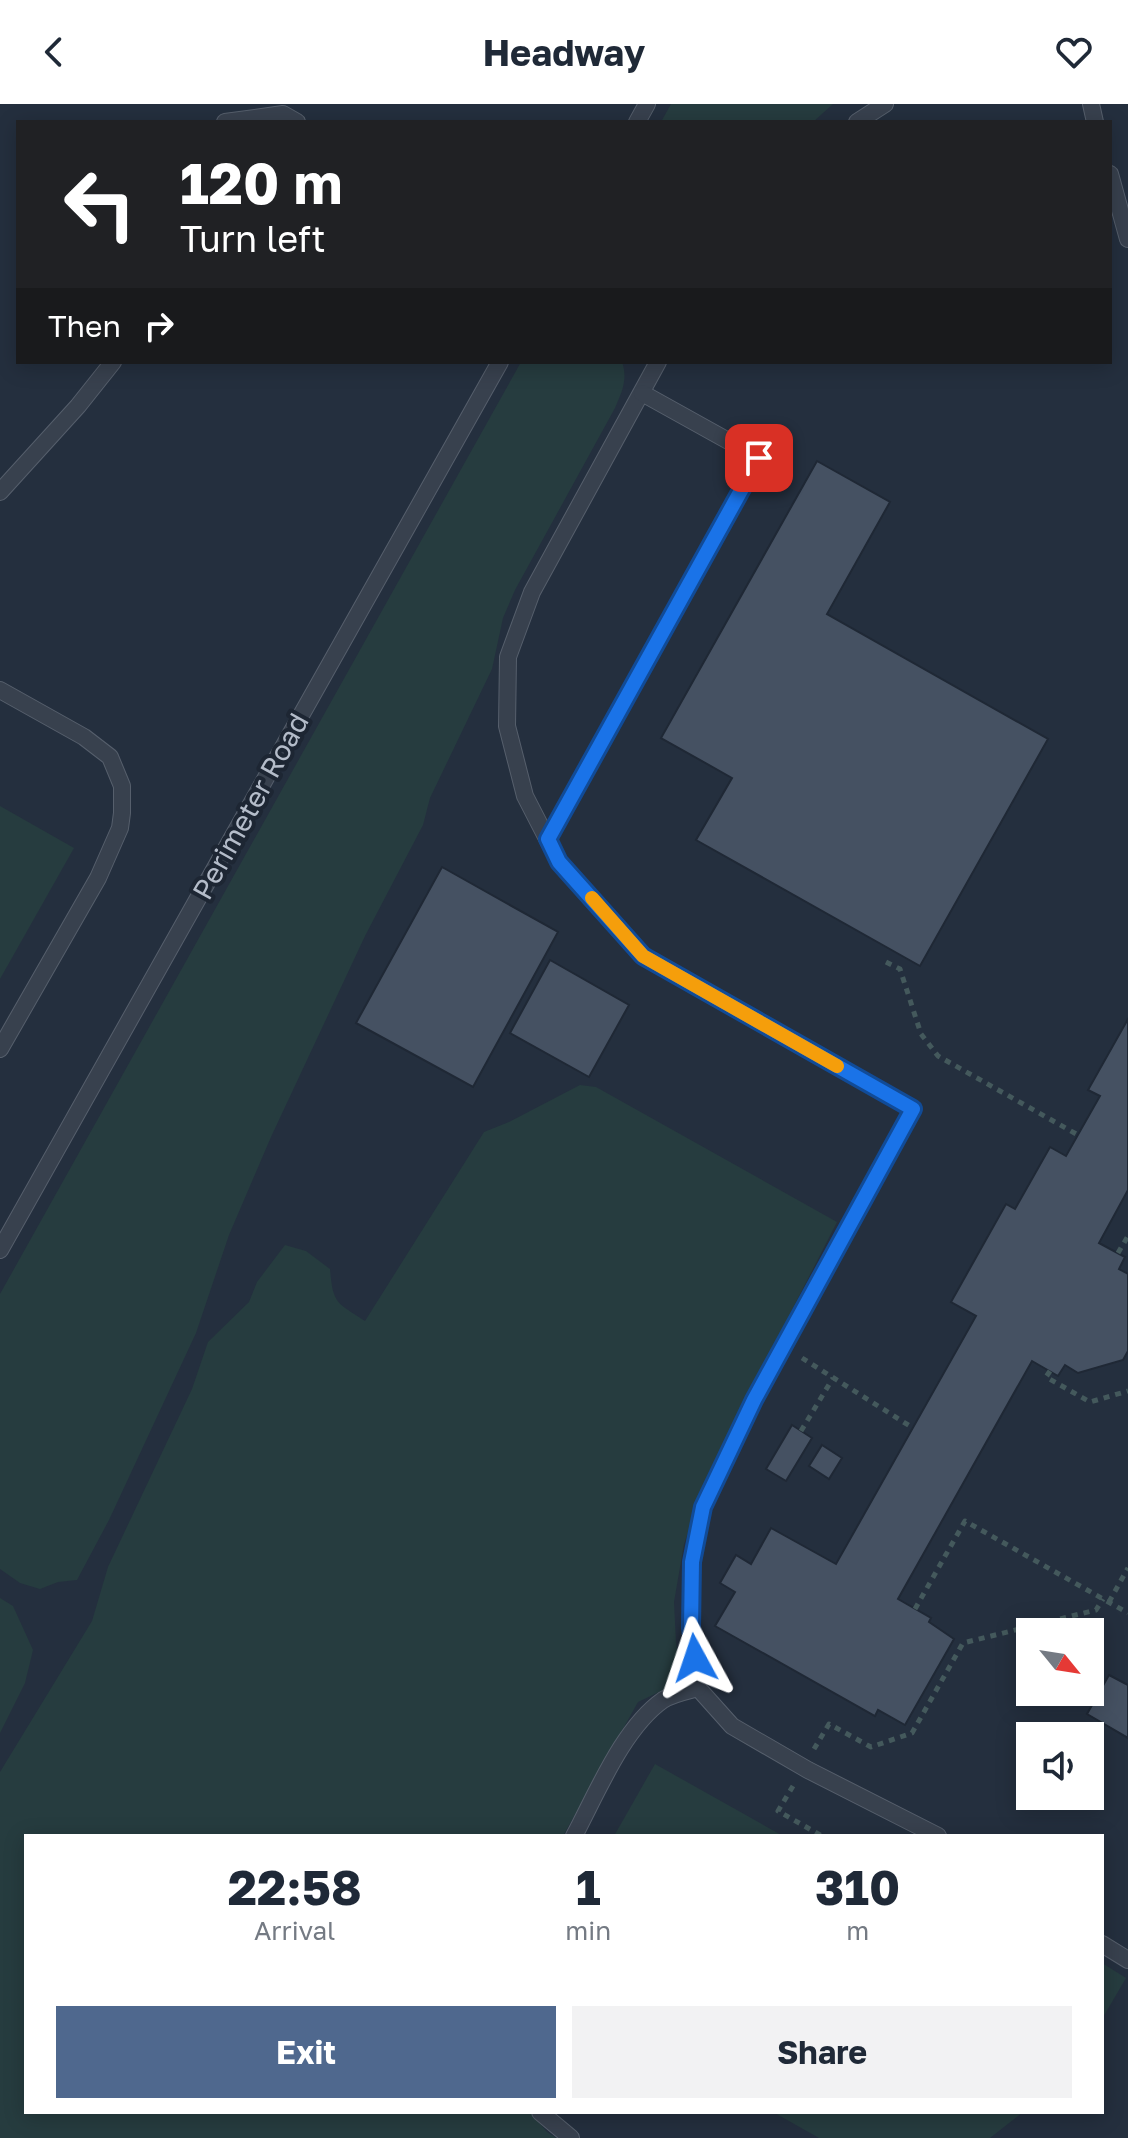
<!DOCTYPE html>
<style>
body{margin:0;font-family:"Golos Text",sans-serif;background:#f2f2f3;color:#1f2937;height:100vh;display:flex;flex-direction:column;font-size:30px;white-space:nowrap}
*{box-sizing:border-box;margin:0}
p{font-size:26px;color:#747a83}
.icon{flex:none;width:44px;height:44px;fill:none;stroke:currentColor;stroke-width:2;stroke-linecap:round;stroke-linejoin:round}
.map{position:relative;flex:1;overflow:hidden}
.drawer{position:absolute;left:24px;top:1730px;width:1080px;height:280px;display:flex;flex-direction:column;background:#fff;border-radius:0px;box-shadow:0 4px 20px #0003}
.drawer>*{flex:none}
.hud{position:absolute;left:16px;top:16px;width:1096px;height:244px;border-radius:0px;box-shadow:0 4px 20px #0003;background:#202124;color:#fff;overflow:hidden}
.needle{width:52px;rotate:120deg}
.tools{position:absolute;left:1016px;top:1514px;display:grid;gap:16px}
.tools a{display:grid;place-items:center;width:88px;height:88px;border-radius:0px;background:#fff;box-shadow:0 4px 20px #0003;font-size:40px}
.pin{position:absolute;display:grid;place-items:center;width:68px;height:68px;color:#fff;margin:-34px;border-radius:16px;box-shadow:0 4px 12px #0006}
.me{position:absolute;width:88px;margin:-44px;rotate:355deg;stroke-linejoin:round;filter:drop-shadow(0 0 6px #0008)}
.turn{display:flex;align-items:center;gap:28px;height:168px;padding:0 32px;font-size:36px}
.turn .icon{width:104px;height:104px;stroke-width:2.5}
.turn b{display:block;font-size:56px;line-height:68px}
.then{display:flex;align-items:center;height:76px;padding:0 32px;background:#0003;gap:16px;font-size:30px}
.eta{display:flex;justify-content:space-evenly;align-items:center;height:136px;text-align:center}
.eta b{font-size:48px;font-weight:700;line-height:56px}
.action{display:flex;gap:16px;margin-top:auto;padding:16px 32px}
.action a{flex:1;height:92px;border-radius:0px;background:#4f688e;color:#fff;font-size:32px;font-weight:700;line-height:92px;text-align:center}
.action a+a{background:#f2f2f3;color:#1f2937}
header{display:flex;justify-content:space-between;align-items:center;height:104px;padding:0 32px;background:#fff;font-size:36px;font-weight:700}
.map>svg:first-child{display:block}
</style>
<header><svg class="icon" aria-label="back" viewBox="0 0 24 24"><path d="M15 5l-7 7 7 7"/></svg>Headway<svg class="icon" aria-label="heart" viewBox="0 0 24 24"><path d="M12 20l-8-8c-3-5 5-10 8-4 3-6 11-1 8 4z"/></svg></header>
<div class="map">
<svg width="1128" height="2034" viewBox="0 0 1128 2034">
<rect width="100%" height="100%" fill="#242f3e"/>
<g fill="#263c3f">
<path d="M671,0h162l-20,18h-152z"/>
<path d="M521,258h101c6,17 0,30 -7,46l-100,182 -12,28 -11,51 -62,129 -7,27 -58,111 -94,201 -42,98 -33,98 -87,187 -32,60 -19,2 -18,7 -20,-6 -20,-14v-275z"/>
<path d="M0,702l74,42 -74,131z"/>
<path d="M580,981l16,2 241,135 -127,248 -26,74 -10,58 2,41 7,42 -22,6 -23,11 -75,134h-537v276h504l17,20 9,6h-556v-366l92,-151 16,-54 84,-178 16,-47 41,-40 8,-20 28,-37 21,6 24,18c3,35 6,33 35,52l119,-189 25,-10z"/>
<path d="M0,1494l13,8 20,44 -8,33 -25,50z"/>
<path d="M655,1660l128,72h-169z"/>
<path d="M1102,1859l24,15 -24,41z"/>
<path d="M773,2008h250l-33,26h-171z"/>
</g>
<g fill="#455162" stroke="#1f2835" stroke-width="2">
<path d="M817,357l73,41 -63,112 221,125 -128,227 -224,-126 36,-62 -71,-40z"/>
<path d="M442,763l116,65 -85,155 -117,-64z"/>
<path d="M550,856l79,45 -40,72 -79,-44z"/>
<path d="M1128,915v171l-29,53 26,14 -6,12 9,5v77l-5,9 -45,13 -13,-8 -7,11 -26,-15 -134,238 33,19 -2,4 25,17 -49,86 -27,-15 -3,6 -160,-90 20,-34 -15,-9 16,-28 15,9 20,-36 65,36 140,-248 -25,-14 55,-98 9,5 35,-62 16,9 34,-60 -12,-6z"/>
<path d="M792,1321l20,13 -26,43 -20,-12z"/>
<path d="M822,1341l20,13 -13,21 -20,-13z"/>
<path d="M1109,1571l19,10v53l-41,-24z"/>
</g>
<g fill="none" stroke-linecap="round" stroke-linejoin="round">
<defs>
<g id="lane">
<path d="M1091,0l4,18"/>
<path d="M225,18l58,-8 14,8"/>
<path d="M637,18l10,-18"/>
<path d="M857,18l28,-18"/>
<path d="M1110,70l18,65"/>
<path d="M658,258l-126,230 -24,65 -1,69 18,70 34,66 84,94 270,153 -159,291 -51,107 -11,55 -1,66 7,60 34,38 76,44 130,66"/>
<path d="M0,388l78,-86 35,-44"/>
<path d="M0,586l84,47 26,20 12,29v27l-2,15 -22,50 -98,171"/>
<path d="M548,735l211,-381 -117,-65"/>
<path d="M0,1146l500,-888"/>
<path d="M574,1732c23,-43 49,-108 89,-136 9,-6 24,-9 35,-12"/>
<path d="M1102,1840l26,16"/>
<path d="M540,2008l31,26"/>
</g>
</defs>
<use href="#lane" stroke="#565f6c" stroke-width="18"/>
<g stroke="#44595c" stroke-width="5" stroke-dasharray="6 6" stroke-linecap="butt">
<path d="M886,858l14,7 21,65 17,22 140,79"/>
<path d="M1118,1149l10,-17"/>
<path d="M802,1254l111,70"/>
<path d="M1050,1267l-4,6 44,25 38,-11"/>
<path d="M801,1327l32,-53"/>
<path d="M1109,1498l19,-34"/>
<path d="M915,1505l50,-88 163,92"/>
<path d="M814,1645l15,-25 42,23 41,-14 51,-90 133,-33 7,-11"/>
<path d="M793,1682l-15,25 44,25"/>
</g>
<use href="#lane" stroke="#38414e" stroke-width="16"/>
</g>
<g fill="none" stroke-linecap="round" stroke-linejoin="round">
<defs>
<path id="route" d="M695,1554l-4,-30 1,-66 11,-55 51,-107 159,-291 -270,-153 -84,-94 -11,-23 211,-381"/>
</defs>
<use href="#route" stroke="#114b97" stroke-width="20"/>
<use href="#route" stroke="#1a73e8" stroke-width="14"/>
<path stroke="#f59e0b" stroke-width="14" d="M592,794l51,58 194,110"/>
</g>
<g text-anchor="middle" dominant-baseline="central" stroke-width="8" stroke-linejoin="round" paint-order="stroke">
<g font-size="28" fill="#b4bcc9" stroke="#1d2633">
<text transform="translate(250 702) rotate(-61)">Perimeter Road</text>
</g>
</g>
</svg>
<div class="tools">
<a><svg class="needle" viewBox="-14 -14 28 28"><path d="M0-13l5 13h-10z" fill="#e53935"/><path d="M0 13l5-13h-10z" fill="#747a83"/></svg></a>
<a><svg class="icon" aria-label="sound" viewBox="0 0 24 24"><path d="M4 9h4l5-4v14l-5-4H4zM17 9q2 3 0 6"/></svg></a>
</div>
<div class="pin" style="left:759px;top:354px;background:#d93025"><svg class="icon" aria-label="arrive" viewBox="0 0 24 24"><path d="M6 21V4h12l-3 4 3 4H6"/></svg></div>
<svg class="me" style="left:695px;top:1554px" viewBox="-20 -20 40 40"><path d="M0-17L14 15 0 8-14 15z" fill="#1a73e8" stroke="#fff" stroke-width="4"/></svg>
<div class="hud">
<div class="turn"><svg class="icon" aria-label="left" viewBox="0 0 24 24"><path d="M17 20v-9H6M10 6l-5 5 5 5"/></svg><div><b>120 m</b>Turn left</div></div>
<div class="then">Then<svg class="icon" aria-label="right" viewBox="0 0 24 24"><path d="M7 20v-9h11M14 6l5 5-5 5"/></svg></div>
</div>
<section class="drawer">
<div class="eta">
<div><b>22:58</b><p>Arrival</p></div>
<div><b>1</b><p>min</p></div>
<div><b>310</b><p>m</p></div>
</div>
<div class="action"><a>Exit</a><a>Share</a></div>
</section>
</div>
